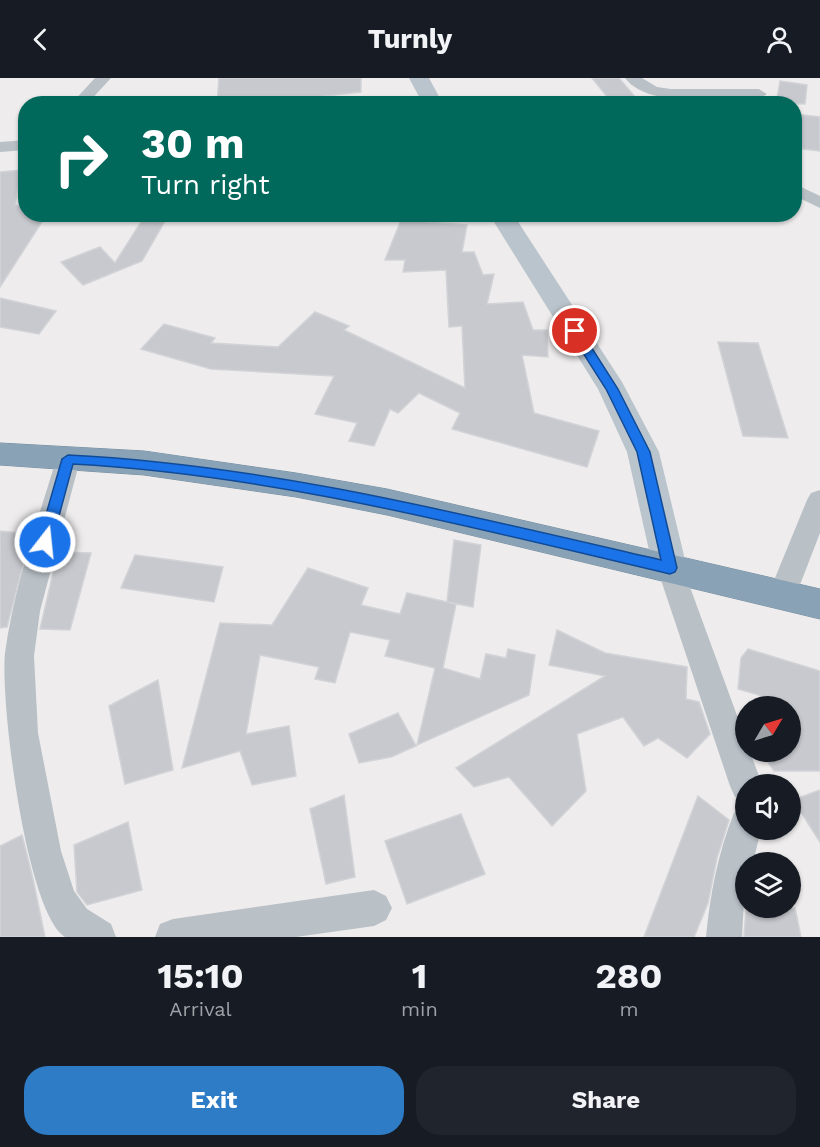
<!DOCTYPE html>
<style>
body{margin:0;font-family:"Work Sans",sans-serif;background:#20242c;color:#f1f3f6;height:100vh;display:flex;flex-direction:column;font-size:22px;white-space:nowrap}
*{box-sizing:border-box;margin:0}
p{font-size:20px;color:#9ea1a6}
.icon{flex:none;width:33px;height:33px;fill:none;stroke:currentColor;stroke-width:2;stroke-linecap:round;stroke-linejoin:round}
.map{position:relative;height:859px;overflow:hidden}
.panel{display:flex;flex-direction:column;background:#171b24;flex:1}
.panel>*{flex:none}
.hud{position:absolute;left:18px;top:18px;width:784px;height:126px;border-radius:24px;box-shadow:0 2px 4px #0004;background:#00695c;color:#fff;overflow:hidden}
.needle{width:39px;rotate:52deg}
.tools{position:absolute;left:735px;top:618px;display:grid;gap:12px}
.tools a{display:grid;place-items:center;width:66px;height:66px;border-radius:50%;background:#171b24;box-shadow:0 2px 4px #0004;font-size:30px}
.pin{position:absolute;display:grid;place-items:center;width:51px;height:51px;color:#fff;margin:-26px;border:3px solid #fff;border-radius:50%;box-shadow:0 2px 6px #0007}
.me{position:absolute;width:66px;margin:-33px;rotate:16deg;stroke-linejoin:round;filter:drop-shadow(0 0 4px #0008)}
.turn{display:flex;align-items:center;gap:21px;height:126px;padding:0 24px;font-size:27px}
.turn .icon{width:78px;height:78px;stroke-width:2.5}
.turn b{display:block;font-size:42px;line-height:51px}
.eta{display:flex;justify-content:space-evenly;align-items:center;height:102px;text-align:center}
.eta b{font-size:36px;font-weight:700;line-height:42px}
.action{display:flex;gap:12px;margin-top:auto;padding:12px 24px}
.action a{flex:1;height:69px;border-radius:24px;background:#2e7cc6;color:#fff;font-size:24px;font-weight:700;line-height:69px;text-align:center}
.action a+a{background:#20242c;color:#f1f3f6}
header{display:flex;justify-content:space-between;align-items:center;height:78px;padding:0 24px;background:#171b24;font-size:27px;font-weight:700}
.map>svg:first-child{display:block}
</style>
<header><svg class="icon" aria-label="back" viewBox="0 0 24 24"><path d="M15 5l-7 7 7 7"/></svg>Turnly<svg class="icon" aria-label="person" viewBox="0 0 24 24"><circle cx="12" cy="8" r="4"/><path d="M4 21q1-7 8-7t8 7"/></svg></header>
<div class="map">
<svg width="820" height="859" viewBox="0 0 820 859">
<rect width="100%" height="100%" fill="#eeecec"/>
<g fill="#c7c9ce" stroke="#d1d3d7" stroke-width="1.5">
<path d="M219,0h142v14l-71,8 1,4h-74z"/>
<path d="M592,0h27l22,26h-28z"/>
<path d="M780,3l27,4 -2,19h-29z"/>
<path d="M795,36l25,3v34l-25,-3z"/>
<path d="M21,92l-6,35 11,1v8h21l-47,73v-115z"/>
<path d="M146,136h23l-27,47 -59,24 -22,-23 39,-15 15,16z"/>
<path d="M403,137l25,2 -2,5 41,3 -5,27h12l9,23 11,-1 -7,30 36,-2 10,28h14l1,27 -26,-2 12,58 65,18 -12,36 -135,-38 8,-16 -41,-20 -21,20 -8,-4 -16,37 -25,-5 8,-18 -42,-9 19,-38 -123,-7 -70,-20 23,-25 51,14 -4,5 67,4 37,-35 34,14 -5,4 121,58 -3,-62 -13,1 -3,-57 -43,2 2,-12h-20z"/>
<path d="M0,220l56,13 -17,23 -39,-7z"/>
<path d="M718,264l40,1 30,95 -45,-2z"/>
<path d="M0,453l31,3 -24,93 -7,1z"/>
<path d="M454,462l27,5 -8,62 -26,-5z"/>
<path d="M58,474l33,1 -21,77 -30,-1z"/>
<path d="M135,477l88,12 -9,35 -93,-14z"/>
<path d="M308,490l60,20 -7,17 39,9 7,-21 49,11 -13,64 37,11 6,-25 20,4 2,-9 27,6 -6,40 -112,50 18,-77 -50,-12 5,-16 -40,-8 -15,51 -20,-4 4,-12 -59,-12 -14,79 43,-8 7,50 -44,9 -12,-34 -58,17 38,-145 52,2z"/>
<path d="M557,552l48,23 82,14 -1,32 13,3 11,32 -23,24 -29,-20 -14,8 -21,-29 -46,17 9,57 -34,35 -43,-49 -35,10 -18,-19 149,-92 -56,-11z"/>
<path d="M748,571l72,22v100h-46l-13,-19h29v-46h-9l-22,-11 -21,-6 3,-31z"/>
<path d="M158,602l15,90 -48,14 -16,-78z"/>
<path d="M398,635l18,33 -25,11 -32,6 -10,-29z"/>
<path d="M820,712v52l-27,-42z"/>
<path d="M344,717l11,82 -29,7 -16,-75z"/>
<path d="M698,718l31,24 -12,38 -9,45 -14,34h-50z"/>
<path d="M461,736l24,60 -78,30 -22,-63z"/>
<path d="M128,744l14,68 -55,15 -10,-13 -3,-47z"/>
<path d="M22,757l11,44 12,58h-45v-91z"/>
<path d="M746,830h49l6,29h-57z"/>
</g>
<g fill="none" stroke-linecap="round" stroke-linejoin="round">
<defs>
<path id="highway" d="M0,365l144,8 152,22 91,16 433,100v30l-433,-104 -91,-18 -152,-22 -144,-10z"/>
</defs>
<use href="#highway" stroke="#748da1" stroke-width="1"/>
<g fill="#b9c1c7" fill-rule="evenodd">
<path d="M95,0h16l-24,26h-16z"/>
<path d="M625,0h17l15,9 14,2h88l8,5 -8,5c-35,0 -111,10 -134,-21z"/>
<path d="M26,62v10l-26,2v-10z"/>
<path d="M795,106l25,12v12l-25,-12z"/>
<path d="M68,373l9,3 3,6 -40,151 -6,45 4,77 23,118 13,40 13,18 24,15 5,13h-51c-39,-25 -65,-236 -60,-284 9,-66 32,-130 51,-193l3,-6z"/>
<path d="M820,412v43l-24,62 -4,8 -10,3 -10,-3 -4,-8 39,-95 4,-7z"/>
<path d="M670,479l10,3 3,8 63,172v12h4l12,32h-16v17l-11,-4 -5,-11 -73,-218 3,-8z"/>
<path d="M746,731v21h15l-8,32h-7l-4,75h-36c4,-42 12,-84 28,-124z"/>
<path d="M374,812l12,6 6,12 -6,12 -12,6 -78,11h-141l5,-13 13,-5z"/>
</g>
<g fill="#bac4cc" fill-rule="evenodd">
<path d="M409,0h20l14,26h-20z"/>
<path d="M489,136h24l109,168 37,70 28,116 -5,10 -12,4 -12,-4 -5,-10 -26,-116 -29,-63z"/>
</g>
<use href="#highway" fill="#89a2b5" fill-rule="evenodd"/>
</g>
<path fill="#1a73e8" stroke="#114b97" stroke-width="1.5" d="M575,249l4,1 39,61 32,63 27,116 -2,4 -5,2c-197,-46 -394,-99 -597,-110l-21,78 -2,4h-10l-2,-4 24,-83 6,-4c202,10 397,60 593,105l-24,-108 -31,-63 -37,-58z"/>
</svg>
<div class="tools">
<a><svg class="needle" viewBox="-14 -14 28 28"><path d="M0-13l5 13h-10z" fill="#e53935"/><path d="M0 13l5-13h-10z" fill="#9ea1a6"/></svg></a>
<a><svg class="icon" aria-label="sound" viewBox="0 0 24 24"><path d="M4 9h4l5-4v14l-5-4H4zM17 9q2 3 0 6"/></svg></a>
<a><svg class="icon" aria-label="layers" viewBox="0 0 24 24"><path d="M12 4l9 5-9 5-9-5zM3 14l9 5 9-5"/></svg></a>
</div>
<div class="pin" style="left:575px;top:253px;background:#d93025"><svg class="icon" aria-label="arrive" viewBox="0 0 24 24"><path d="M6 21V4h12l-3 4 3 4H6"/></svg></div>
<svg class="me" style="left:45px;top:464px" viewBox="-20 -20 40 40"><circle r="17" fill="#1a73e8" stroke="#fff" stroke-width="3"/><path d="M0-11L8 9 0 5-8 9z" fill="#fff"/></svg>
<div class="hud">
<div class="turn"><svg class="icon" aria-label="right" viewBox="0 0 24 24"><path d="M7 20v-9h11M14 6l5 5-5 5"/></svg><div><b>30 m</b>Turn right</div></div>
</div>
</div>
<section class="panel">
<div class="eta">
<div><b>15:10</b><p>Arrival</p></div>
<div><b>1</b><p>min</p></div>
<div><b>280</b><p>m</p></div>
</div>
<div class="action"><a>Exit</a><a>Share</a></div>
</section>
